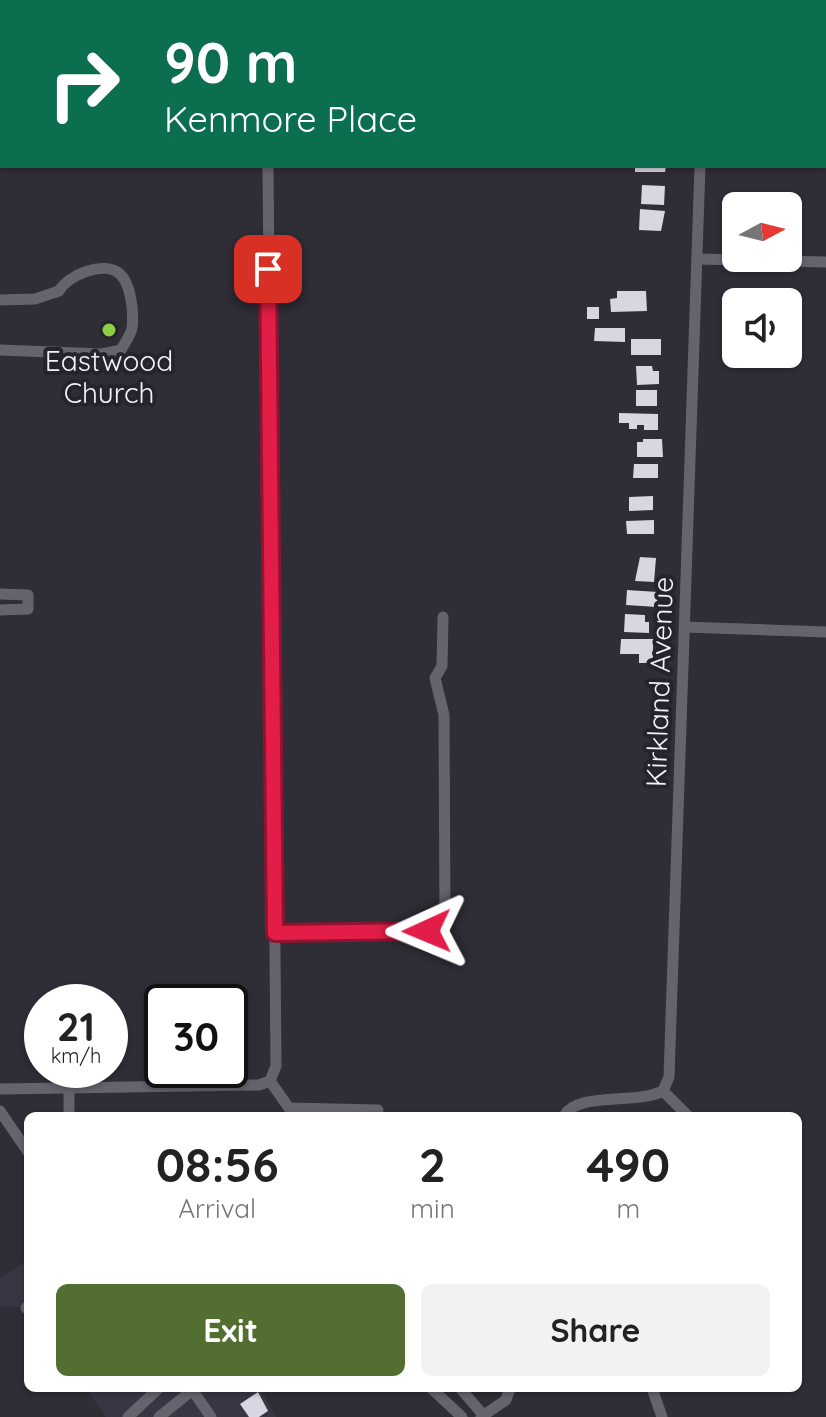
<!DOCTYPE html>
<style>
body{margin:0;font-family:Quicksand,sans-serif;background:#f2f2f2;color:#222;height:100vh;display:flex;flex-direction:column;font-size:30px;white-space:nowrap}
*{box-sizing:border-box;margin:0}
p{font-size:26px;color:#767676}
.icon{flex:none;width:44px;height:44px;fill:none;stroke:currentColor;stroke-width:2;stroke-linecap:round;stroke-linejoin:round}
.map{position:relative;flex:1;overflow:hidden}
.panel{position:absolute;left:24px;top:1112px;width:778px;height:280px;display:flex;flex-direction:column;background:#fff;border-radius:12px;box-shadow:0 2px 6px #0004}
.panel>*{flex:none}
.hud{position:absolute;left:0px;top:0px;width:826px;height:168px;box-shadow:0 2px 6px #0004;background:#0b6e4f;color:#fff;overflow:hidden}
.needle{width:52px;rotate:83deg}
.tools{position:absolute;left:722px;top:192px;display:grid;gap:16px}
.tools a{display:grid;place-items:center;width:80px;height:80px;border-radius:12px;background:#fff;box-shadow:0 2px 6px #0004;font-size:40px}
.speed{position:absolute;left:24px;top:984px;display:flex;gap:16px;font-size:40px;font-weight:700;text-align:center}
.speed>*{display:grid;place-content:center;width:104px;height:104px;border-radius:50%;background:#fff;box-shadow:0 2px 6px #0004;line-height:1}
.speed small{font-size:20px;font-weight:400}
.speed .limit{border:4px solid #111;border-radius:12px;background:#fff;color:#111}
.pin{position:absolute;display:grid;place-items:center;width:68px;height:68px;color:#fff;margin:-34px;border-radius:16px;box-shadow:0 4px 12px #0006}
.me{position:absolute;width:88px;margin:-44px;rotate:269deg;stroke-linejoin:round;filter:drop-shadow(0 0 6px #0008)}
.turn{display:flex;align-items:center;gap:28px;height:168px;padding:0 32px;font-size:36px}
.turn .icon{width:104px;height:104px;stroke-width:2.5}
.turn b{display:block;font-size:56px;line-height:68px}
.eta{display:flex;justify-content:space-evenly;align-items:center;height:136px;text-align:center}
.eta b{font-size:48px;font-weight:700;line-height:56px}
.primary-button{display:flex;gap:16px;margin-top:auto;padding:16px 32px}
.primary-button a{flex:1;height:92px;border-radius:12px;background:#526f31;color:#fff;font-size:32px;font-weight:700;line-height:92px;text-align:center}
.primary-button a+a{background:#f2f2f2;color:#222}
.map>svg:first-child{display:block}
</style>
<div class="map">
<svg width="826" height="1417" viewBox="0 0 826 1417">
<rect width="100%" height="100%" fill="#2f2d36"/>
<g fill="#383644">
<path d="M28,1260v48l-28,-2v-28z"/>
<path d="M86,1388h174l16,29h-170z"/>
</g>
<g fill="#d7d6e1">
<path d="M635,166h31l-1,6h-30z"/>
<path d="M642,185l23,1 -1,19 -23,-1z"/>
<path d="M640,209l25,2 -4,20 -22,-1z"/>
<path d="M617,291h29l1,20 -36,1 -1,-13 7,-1z"/>
<rect x="587" y="307" width="12" height="12"/>
<path d="M595,328h30v14l-31,-1z"/>
<rect x="631" y="339" width="30" height="16"/>
<path d="M636,366h16l1,5h6v13l-22,1z"/>
<rect x="636" y="390" width="21" height="16"/>
<path d="M619,413l39,1v16h-14v-5h-7v4h-8v-6h-10z"/>
<path d="M643,439h19l1,18h-26v-15h6z"/>
<path d="M634,464h24v14h-25z"/>
<path d="M653,496v14l-24,1v-14z"/>
<path d="M654,520v14h-27l-1,-13z"/>
<path d="M640,557l16,1 -2,24 -19,-1z"/>
<path d="M627,590l31,2 -1,15 -31,-2z"/>
<path d="M625,614l20,1v7h4v11l-25,-1z"/>
<path d="M621,639h32v24h-14v-9h-19z"/>
<path d="M258,1392l10,19 -9,6h-10l-9,-13z"/>
</g>
<g fill="none" stroke-linecap="round" stroke-linejoin="round">
<g stroke="#65646e" stroke-width="11">
<path d="M705,2v-2"/>
<path d="M0,21h2"/>
<path d="M268,166l8,900 -6,15"/>
<path d="M698,259l128,3"/>
<path d="M0,300l35,-1 24,-8c9,-16 45,-31 61,-17 11,10 14,39 12,54 -1,7 -8,16 -11,22l-19,4 -102,-4"/>
<path d="M0,594l28,1v14l-28,1"/>
<path d="M685,627l141,5"/>
<path d="M275,933l152,-2 13,-4 5,-8 -1,-204 -9,-37 7,-12 1,-49"/>
<path d="M270,1081l19,27 89,2"/>
<path d="M0,1089l259,-4 11,-4"/>
<path d="M663,1091l25,25"/>
<path d="M0,1111l28,41"/>
<path d="M69,1116v-28"/>
<path d="M564,1116c14,-25 72,-11 99,-25l6,-14 31,-911"/>
<path d="M26,1308l2,-2"/>
<path d="M191,1388l20,29"/>
<path d="M431,1388l31,29"/>
<path d="M460,1388l25,29"/>
<path d="M652,1388l10,29"/>
<path d="M128,1417l31,-29"/>
<path d="M159,1417l36,-29"/>
<path d="M481,1417l25,-17 4,-12"/>
</g>
</g>
<g fill="none" stroke-linecap="round" stroke-linejoin="round">
<defs>
<path id="route" d="M268,269l7,664 152,-2"/>
</defs>
<use href="#route" stroke="#92132f" stroke-width="20"/>
<use href="#route" stroke="#e11d48" stroke-width="14"/>
</g>
<circle fill="#8dce44" stroke="#25242c" stroke-width="3" cx="109" cy="330" r="8"/>
<g text-anchor="middle" dominant-baseline="central" stroke-width="8" stroke-linejoin="round" paint-order="stroke">
<g font-size="28" fill="#f3f2f8" stroke="#25242c">
<text x="109" y="360">Eastwood<tspan x="109" dy="32">Church</tspan></text>
</g>
<g font-size="28" fill="#f3f2f8" stroke="#25242c">
<text transform="translate(659 682) rotate(-88)">Kirkland Avenue</text>
</g>
</g>
</svg>
<div class="tools">
<a><svg class="needle" viewBox="-14 -14 28 28"><path d="M0-13l5 13h-10z" fill="#e53935"/><path d="M0 13l5-13h-10z" fill="#767676"/></svg></a>
<a><svg class="icon" aria-label="sound" viewBox="0 0 24 24"><path d="M4 9h4l5-4v14l-5-4H4zM17 9q2 3 0 6"/></svg></a>
</div>
<div class="speed"><div>21<small>km/h</small></div><div class="limit">30</div></div>
<div class="pin" style="left:268px;top:269px;background:#d93025"><svg class="icon" aria-label="arrive" viewBox="0 0 24 24"><path d="M6 21V4h12l-3 4 3 4H6"/></svg></div>
<svg class="me" style="left:427px;top:931px" viewBox="-20 -20 40 40"><path d="M0-17L14 15 0 8-14 15z" fill="#e11d48" stroke="#fff" stroke-width="4"/></svg>
<div class="hud">
<div class="turn"><svg class="icon" aria-label="right" viewBox="0 0 24 24"><path d="M7 20v-9h11M14 6l5 5-5 5"/></svg><div><b>90 m</b>Kenmore Place</div></div>
</div>
<section class="panel">
<div class="eta">
<div><b>08:56</b><p>Arrival</p></div>
<div><b>2</b><p>min</p></div>
<div><b>490</b><p>m</p></div>
</div>
<div class="primary-button"><a>Exit</a><a>Share</a></div>
</section>
</div>
